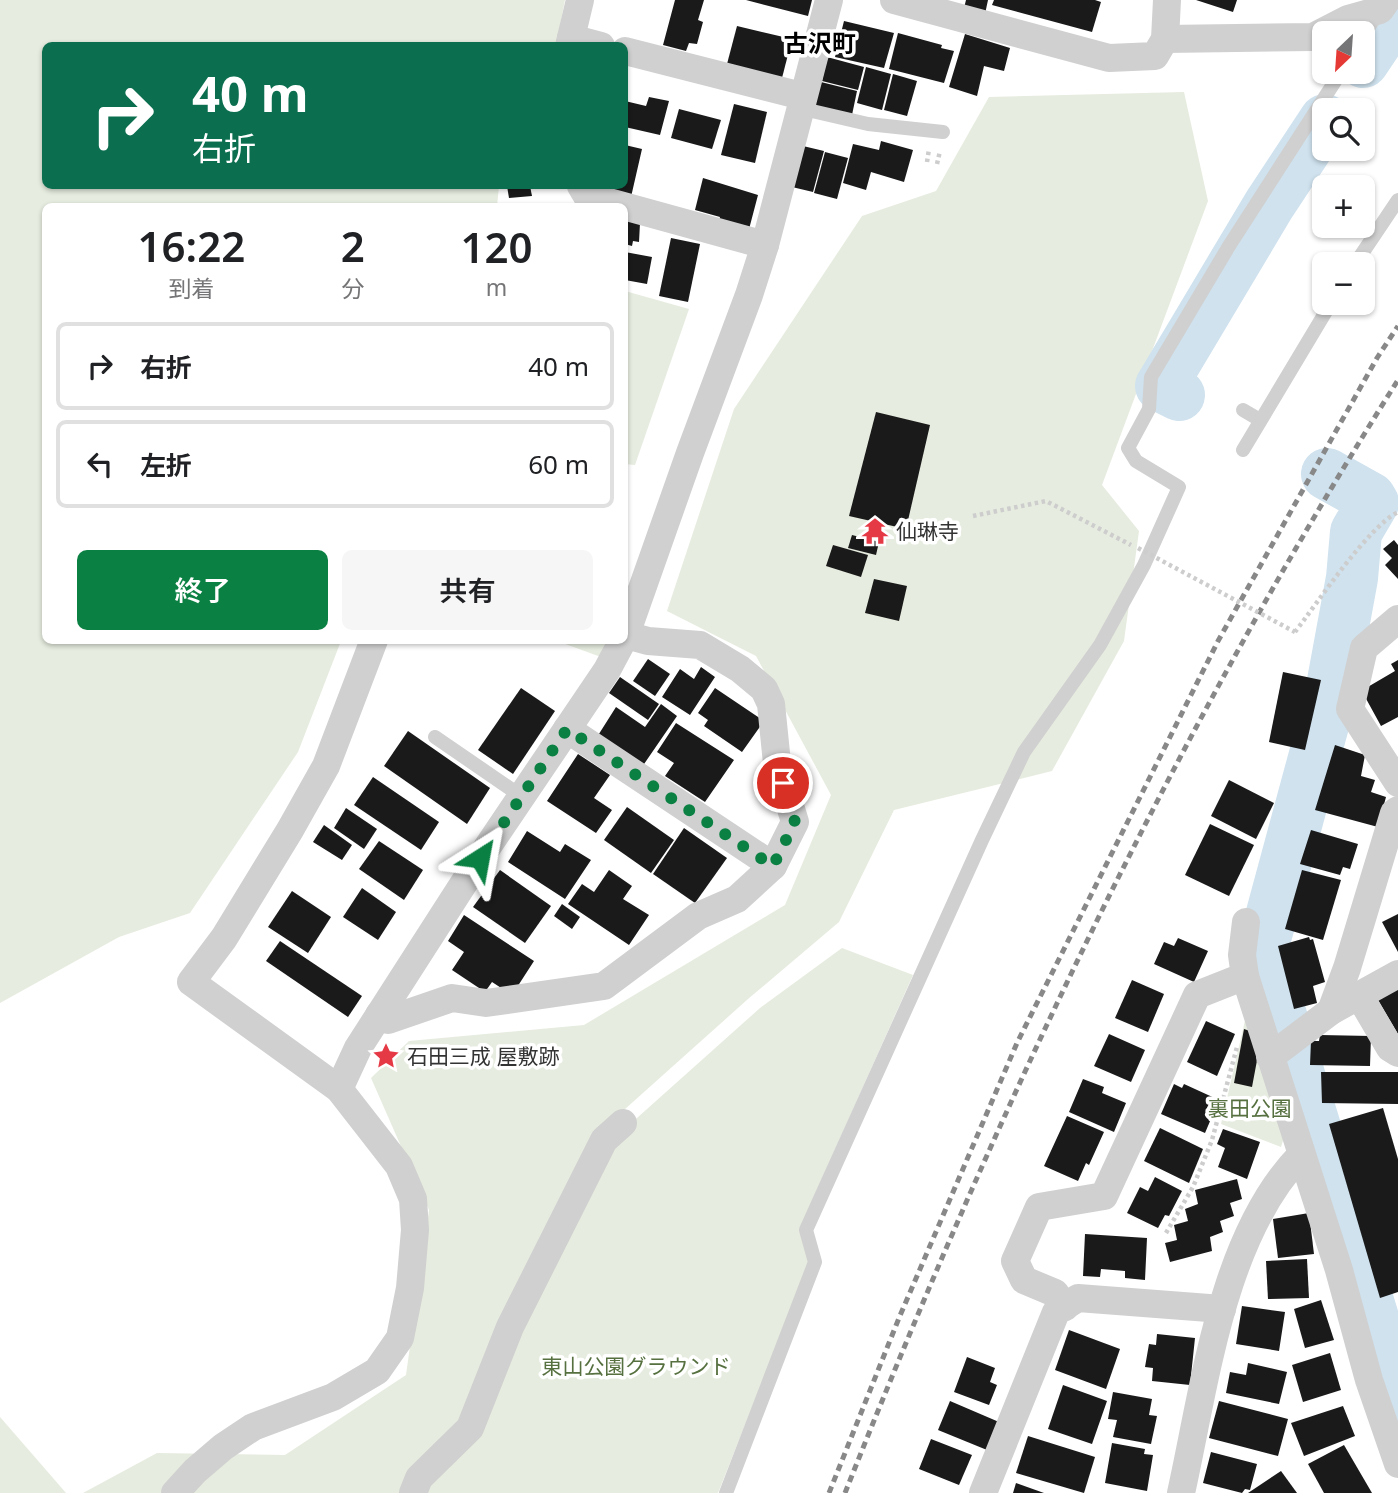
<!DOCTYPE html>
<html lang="ja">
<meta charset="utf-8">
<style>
body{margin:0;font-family:"Noto Sans","Noto Sans JP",sans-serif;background:#f6f6f6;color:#202124;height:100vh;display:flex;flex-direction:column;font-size:26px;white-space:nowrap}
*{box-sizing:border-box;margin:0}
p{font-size:23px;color:#757577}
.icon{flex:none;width:38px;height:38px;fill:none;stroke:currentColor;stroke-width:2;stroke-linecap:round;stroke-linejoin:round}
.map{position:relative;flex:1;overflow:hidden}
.side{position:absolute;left:42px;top:203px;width:586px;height:441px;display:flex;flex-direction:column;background:#fff;border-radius:10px;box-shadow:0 2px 5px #0004}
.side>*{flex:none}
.top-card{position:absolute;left:42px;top:42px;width:586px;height:147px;border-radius:10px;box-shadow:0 2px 5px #0004;background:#0b6e4f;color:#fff;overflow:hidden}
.needle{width:46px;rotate:205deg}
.tools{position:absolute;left:1312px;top:21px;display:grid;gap:14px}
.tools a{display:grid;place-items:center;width:63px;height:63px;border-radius:10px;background:#fff;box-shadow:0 2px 5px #0004;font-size:35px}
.pin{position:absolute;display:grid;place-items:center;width:60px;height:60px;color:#fff;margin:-30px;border:4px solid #fff;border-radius:50%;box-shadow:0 2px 7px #0007}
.me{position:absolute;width:77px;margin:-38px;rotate:34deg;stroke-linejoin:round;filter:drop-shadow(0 0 5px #0008)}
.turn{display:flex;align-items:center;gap:24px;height:147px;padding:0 35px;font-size:32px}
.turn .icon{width:91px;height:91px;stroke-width:2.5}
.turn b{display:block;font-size:49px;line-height:60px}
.eta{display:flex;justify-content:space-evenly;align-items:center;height:119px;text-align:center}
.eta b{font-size:42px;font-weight:600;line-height:49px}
.primary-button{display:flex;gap:14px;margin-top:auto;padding:14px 35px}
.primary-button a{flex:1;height:80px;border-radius:10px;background:#0b8043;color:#fff;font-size:28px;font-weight:600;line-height:80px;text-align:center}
.primary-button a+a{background:#f6f6f6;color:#202124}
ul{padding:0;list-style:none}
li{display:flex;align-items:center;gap:21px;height:88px;margin:0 14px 10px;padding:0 21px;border:4px solid #e0e0e0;border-radius:10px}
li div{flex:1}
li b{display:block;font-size:26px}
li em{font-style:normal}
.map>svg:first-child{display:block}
</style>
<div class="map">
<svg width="1398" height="1493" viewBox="0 0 1398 1493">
<rect width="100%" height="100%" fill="#fff"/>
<g fill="#e6ecdf">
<path d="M0,0h565l-9,45 -510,1v140h453l-2,20h-451v434l295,1 -43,111 -108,161 -71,24 -119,66z"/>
<path d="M1184,92l24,109 -106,284 37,46 -15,110 -72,130 -158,39 -55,112 -91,77 -152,136 -131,288 -59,70h-323l74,-40 128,2 121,-80 23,-165 -58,-132 38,-37 175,-16 201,-120 46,-110 -75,-139 -89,-45 67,-202 128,-193 74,-25 53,-94z"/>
<path d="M625,291l64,18 -54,156 -10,-1z"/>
<path d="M557,641h52l-8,16z"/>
<path d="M842,948l71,27 -114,255 10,33 -91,230h-297l188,-350 151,-135z"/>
<path d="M1247,1012l38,122 -4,13 -60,-23z"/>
<path d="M0,1417l66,76h-66z"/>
</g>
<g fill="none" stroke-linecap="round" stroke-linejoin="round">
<g stroke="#cfe2ee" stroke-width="52">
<path d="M1363,62l35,-52"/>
<path d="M1179,395l-18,-9 108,-181 56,-85"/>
<path d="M1327,474l43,24 3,5 -17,29 -4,46 -23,125 -64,236v24l133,437"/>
</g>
</g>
<g fill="#1a1a1a">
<path d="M675,0h29l-6,20 5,2 -6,22 -8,-1 -3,8 -23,-6z"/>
<path d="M746,0h66l-4,16z"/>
<path d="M966,0h22l-3,14 -21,-6z"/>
<path d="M994,0h101l6,2 -9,30 -100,-27z"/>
<path d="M1196,0h41l-4,12z"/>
<path d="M844,21l50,12 -10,35 -49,-11z"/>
<path d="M737,26l55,13 -10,39 -55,-14z"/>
<path d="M898,33l44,12 -1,3 13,3 -10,32 -55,-14z"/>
<path d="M965,34l45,14 -6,23 -20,-5 -7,30 -28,-9z"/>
<path d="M827,57l37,10 -6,23 -36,-9z"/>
<path d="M866,67l25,7 -9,36 -25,-7z"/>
<path d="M893,74l24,7 -10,35 -23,-6z"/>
<path d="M821,82l36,9 -5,24 -37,-9z"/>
<path d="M649,97l20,4 -9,34 -35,-8v-26l21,5z"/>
<path d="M734,104l33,8 -12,51 -34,-8z"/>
<path d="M679,109l42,11 -9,29 -41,-11z"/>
<path d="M881,141l32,9 -9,32 -33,-10 -5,18 -23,-7 10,-39 26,6z"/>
<path d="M625,145l17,4 -11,48 -38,-11h32z"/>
<path d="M803,146l21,5 -11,41 -21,-5z"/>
<path d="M825,152l23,6 -11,41 -23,-6z"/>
<path d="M703,178l55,17 -10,38 -30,-9 2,-7 -25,-7z"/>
<path d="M507,186h23l2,10 -23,2z"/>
<path d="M625,220l15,3 -1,19 -6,-1 -1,5 -7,-2z"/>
<path d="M671,238l29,6 -12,58 -29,-6z"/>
<path d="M625,252l27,5 -5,27 -22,-4z"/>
<path d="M876,412l54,13 -24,104 -57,-13z"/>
<path d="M852,535l27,7 -3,13 -28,-7z"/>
<path d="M1394,540l4,5v34l-13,-14 7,-7 -9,-9z"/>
<path d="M833,545l35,10 -7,22 -35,-11z"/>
<path d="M874,579l33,7 -8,35 -34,-8z"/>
<path d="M648,659l22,15 -15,22 -22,-15z"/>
<path d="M1398,660v57l-17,9 -17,-31 2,-7 29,-17 -4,-7z"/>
<path d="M701,667l14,10 -25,38 -28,-18 18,-28 14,10z"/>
<path d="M1283,672l38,8 -16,70 -36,-8z"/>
<path d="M620,677l39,27 -11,16 -39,-27z"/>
<path d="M521,688l34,23 -42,63 -35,-24z"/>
<path d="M715,688l49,33 -22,31 -38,-26 4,-6 -10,-7z"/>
<path d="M661,704l16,12 -35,51 -45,-30 19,-30 29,20z"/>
<path d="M676,723l58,37 -29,42 -40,-26 9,-13 -17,-11z"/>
<path d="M408,731l82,57 -23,36 -83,-58z"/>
<path d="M1335,745l30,10 -4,21 14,4 -4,12 15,5 -8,30 -63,-17z"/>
<path d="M578,754l32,21 -16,23 18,12 -16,23 -49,-32z"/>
<path d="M373,777l66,45 -18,28 -67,-45z"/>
<path d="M1229,780l45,23 -18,36 -45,-23z"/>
<path d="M627,807l47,33 -23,33 -47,-33z"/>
<path d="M346,808l31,21 -13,20 -30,-21z"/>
<path d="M1210,824l44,21 -25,51 -44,-21z"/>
<path d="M324,825l28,20 -10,15 -29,-18z"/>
<path d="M684,828l43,30 -32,45 -42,-29z"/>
<path d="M1311,830l47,14 -8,25 -7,-2 -3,8 -40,-11z"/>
<path d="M527,831l33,21 5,-8 26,16 -26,39 -57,-37z"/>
<path d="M379,841l44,29 -19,30 -45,-31z"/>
<path d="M500,870l51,36 -26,37 -52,-36z"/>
<path d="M609,870l23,16 -9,13 26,16 -20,30 -61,-41 14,-20 12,8z"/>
<path d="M1302,870l39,10 -18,60 -38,-11z"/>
<path d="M362,888l34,24 -18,28 -35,-23z"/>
<path d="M292,891l39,26 -23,36 -40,-26z"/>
<path d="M562,904l18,13 -8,12 -18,-13z"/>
<path d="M1398,914v38l-16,-30z"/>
<path d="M464,915l70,46 -22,34 -20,-13 -7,10 -33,-22 12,-18 -16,-11z"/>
<path d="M1309,937l1,3 3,-1 12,43 -12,4 4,17 -23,6 -16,-63z"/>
<path d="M1178,938l30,13 -14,31 -40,-18 10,-22 10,4z"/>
<path d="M280,941l82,55 -14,21 -82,-56z"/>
<path d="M1132,980l32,14 -16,38 -33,-14z"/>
<path d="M1398,989v45l-20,-34z"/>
<path d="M1206,1021l29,13 -18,42 -30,-14z"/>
<path d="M1244,1029l6,2 8,24 -6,32 -18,-4z"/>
<path d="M1109,1034l36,16 -14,32 -37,-16z"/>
<path d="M1320,1035l51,1 -1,30 -60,-1 1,-24h8z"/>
<path d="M1321,1072h77v32l-76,-1z"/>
<path d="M1083,1079l21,8 -2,6 24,10 -12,29 -45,-20z"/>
<path d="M1174,1084l8,4 2,-4 35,16 -14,33 -44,-19z"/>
<path d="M1383,1108l15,51v133l-18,6 -51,-174z"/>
<path d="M1067,1116l37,16 -15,33 -3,-2 -8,18 -34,-15z"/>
<path d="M1160,1128l43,21 -14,34 -45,-22z"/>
<path d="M1223,1129l37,13 -13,37 -29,-12 7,-19 -8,-4z"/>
<path d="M1155,1177l27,14 -13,25 -4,-1 -7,13 -31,-15 13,-26 8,4z"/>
<path d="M1237,1179l5,20 -12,4 4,13 -14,5 3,11 -13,5 2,14 -42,11 -5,-19 12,-3 -3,-15 14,-4 -3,-12 13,-5 -3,-14z"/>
<path d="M1309,1213l5,41 -36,4 -5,-39z"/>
<path d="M1085,1234l62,4 -2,42 -20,-2v-7l-24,-2 -1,8 -17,-1z"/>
<path d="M1307,1259l2,39 -41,1 -2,-38z"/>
<path d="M1321,1300l13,40 -29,8 -11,-39z"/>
<path d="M1242,1306l43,6 -6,39 -43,-7z"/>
<path d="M1069,1330l51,19 -14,40 -51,-19z"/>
<path d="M1157,1334l38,4 -5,47 -38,-4 1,-13 -8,-1 4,-23 7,1z"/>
<path d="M1330,1353l11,37 -38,12 -11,-37z"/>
<path d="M967,1357l28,11 -5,14 7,3 -8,20 -35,-13z"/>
<path d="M1248,1363l39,9 -8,32 -53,-11 4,-21 16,3z"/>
<path d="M1063,1385l44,16 -15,43 -44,-15z"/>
<path d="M1113,1392l39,7 -3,16 8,1 -6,28 -38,-7 4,-17 -9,-1z"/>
<path d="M950,1401l49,21 -12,28 -49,-20z"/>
<path d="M1219,1401l69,18 -10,37 -69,-18z"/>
<path d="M1343,1406l12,30 -51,20 -13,-33z"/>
<path d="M1028,1436l67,21 -11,36 -68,-20z"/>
<path d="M931,1439l41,16 -13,30 -40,-16z"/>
<path d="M1112,1443l33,6 -1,5 9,1 -6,36 -42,-8z"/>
<path d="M1344,1445l28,48h-48l-16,-29z"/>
<path d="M1211,1452l46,12 -7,26 -5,-1 -3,4 -39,-10z"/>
<path d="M1281,1471l16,22h-49z"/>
<path d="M1016,1483l28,10h-31z"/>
</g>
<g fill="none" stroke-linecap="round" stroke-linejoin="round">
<g stroke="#cdcdcd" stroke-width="4.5" stroke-dasharray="3.5 3.5" stroke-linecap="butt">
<path d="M927,162l2,-13"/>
<path d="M937,164l3,-13"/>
<path d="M973,516l73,-15 85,44"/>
<path d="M1295,632c23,-30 73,-105 103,-120"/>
<path d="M1166,1233l27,-46 19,-47 25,-93"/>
</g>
<g stroke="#d0d0d0" stroke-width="14">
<path d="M1363,36l16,-25"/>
<path d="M799,108l69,16 75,8"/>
<path d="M1355,264l43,-64"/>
<path d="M1243,410l17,10"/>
<path d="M1243,450l88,-147"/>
<path d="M435,737l86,59"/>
<path d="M726,1493l89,-231 -9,-32 176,-390 42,-88 76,-107 44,-80 35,-78 -43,-26 -8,-13 21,-39 2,-32 78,-131 112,-174"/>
</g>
<g stroke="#d0d0d0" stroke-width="28">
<path d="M894,0l215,58 46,-2 10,-17 2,-39"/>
<path d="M571,38l30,8"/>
<path d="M1165,39l148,-2 35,-18 32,-9 7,-10"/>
<path d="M569,46l11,-46"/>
<path d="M625,51l177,45"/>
<path d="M581,186l6,10 178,49"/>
<path d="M1398,619l-34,29 -14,61 48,74"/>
<path d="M625,637l65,-184 59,-158 16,-50 64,-245"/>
<path d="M567,729l206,137"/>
<path d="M1246,922l-4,33 3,21 94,294 30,110 29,84"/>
<path d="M1359,995l31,53 8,5"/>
<path d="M1331,1011l16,-43 47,-155 4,-3"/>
<path d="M379,1015l9,5 64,-22 34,5 118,-17 94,-70 39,-17 36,-33 22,-44 -18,-59 -6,-59 -7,-15 -24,-20 -40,-24 -52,-4 -22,-6"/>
<path d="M1270,1057l61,-46 67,-37"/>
<path d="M339,1089l19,-41 122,-190 127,-188 16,-30"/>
<path d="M1065,1307l-10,-14 -31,-13 -9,-19 24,-54 65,-11 93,-201 48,-19"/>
<path d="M175,1493l20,-22 28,-24 30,-20 80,-30 44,-26 23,-33 10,-50 5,-58 -2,-31 -14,-33 -60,-77 -148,-107 33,-44 66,-108 36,-64 48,-126"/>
<path d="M413,1493l6,-15 51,-50 40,-101 94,-187 19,-17"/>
<path d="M983,1493l73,-181 22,-14 144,11"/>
<path d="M1181,1493c24,-108 41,-257 120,-338"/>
</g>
<g stroke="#888" stroke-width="5" stroke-dasharray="7 5" stroke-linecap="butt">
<path d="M829,1493l70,-175 118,-275 201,-402 159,-283 21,-32"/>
<path d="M845,1493c153,-386 331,-762 553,-1113"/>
</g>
<path stroke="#cdcdcd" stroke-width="4.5" stroke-dasharray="3.5 3.5" stroke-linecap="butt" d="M1138,548l157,84"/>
</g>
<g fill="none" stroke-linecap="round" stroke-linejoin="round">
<path stroke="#0b8043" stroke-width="12" stroke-dasharray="0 21.6" d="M480,858l87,-129 206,137 22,-44 -12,-39"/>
</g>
<defs>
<symbol id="temple-bare" viewBox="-9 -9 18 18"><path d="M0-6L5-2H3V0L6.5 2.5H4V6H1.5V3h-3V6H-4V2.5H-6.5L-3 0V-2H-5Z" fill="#e63946" stroke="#fff" stroke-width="2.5" paint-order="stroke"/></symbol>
<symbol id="sight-bare" viewBox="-9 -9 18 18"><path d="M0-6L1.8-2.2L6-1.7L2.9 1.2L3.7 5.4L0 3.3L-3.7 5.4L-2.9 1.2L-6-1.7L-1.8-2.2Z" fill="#e63946" stroke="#fff" stroke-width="2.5" paint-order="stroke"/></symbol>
</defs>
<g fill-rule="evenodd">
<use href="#temple-bare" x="856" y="512" width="38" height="38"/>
<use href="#sight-bare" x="367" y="1037" width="38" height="38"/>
</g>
<g text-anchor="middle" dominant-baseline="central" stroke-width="7" stroke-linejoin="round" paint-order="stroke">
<g font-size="21" fill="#333" stroke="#fff" text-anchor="start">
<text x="896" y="531">仙琳寺</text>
<text x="407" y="1056">石田三成 屋敷跡</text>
</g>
<g font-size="21" fill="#56703f" stroke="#fff">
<text x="1250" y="1108">裏田公園</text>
<text x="636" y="1366">東山公園グラウンド</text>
</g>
<g font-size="24" font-weight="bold" fill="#000" stroke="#fff">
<text x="820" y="42">古沢町</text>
</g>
</g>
</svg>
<div class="tools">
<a><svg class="needle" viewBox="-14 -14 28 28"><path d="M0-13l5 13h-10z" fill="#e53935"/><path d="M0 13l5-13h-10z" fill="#757577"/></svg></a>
<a><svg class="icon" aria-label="search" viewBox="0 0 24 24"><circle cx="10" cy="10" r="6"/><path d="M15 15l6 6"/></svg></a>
<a>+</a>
<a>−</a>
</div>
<div class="pin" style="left:783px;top:783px;background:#d93025"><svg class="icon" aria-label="arrive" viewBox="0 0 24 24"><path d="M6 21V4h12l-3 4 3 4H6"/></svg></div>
<svg class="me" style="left:480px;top:858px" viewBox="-20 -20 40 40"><path d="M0-17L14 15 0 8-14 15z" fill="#0b8043" stroke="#fff" stroke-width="4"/></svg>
<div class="top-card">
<div class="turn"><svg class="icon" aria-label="right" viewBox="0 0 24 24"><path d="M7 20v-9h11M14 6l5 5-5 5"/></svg><div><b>40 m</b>右折</div></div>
</div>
<section class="side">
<div class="eta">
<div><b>16:22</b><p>到着</p></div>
<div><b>2</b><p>分</p></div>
<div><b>120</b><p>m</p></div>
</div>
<ul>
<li><svg class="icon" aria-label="right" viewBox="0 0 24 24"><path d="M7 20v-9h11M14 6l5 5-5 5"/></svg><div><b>右折</b></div><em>40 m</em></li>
<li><svg class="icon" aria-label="left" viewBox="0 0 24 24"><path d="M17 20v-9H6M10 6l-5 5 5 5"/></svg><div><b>左折</b></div><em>60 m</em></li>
</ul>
<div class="primary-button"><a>終了</a><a>共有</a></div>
</section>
</div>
